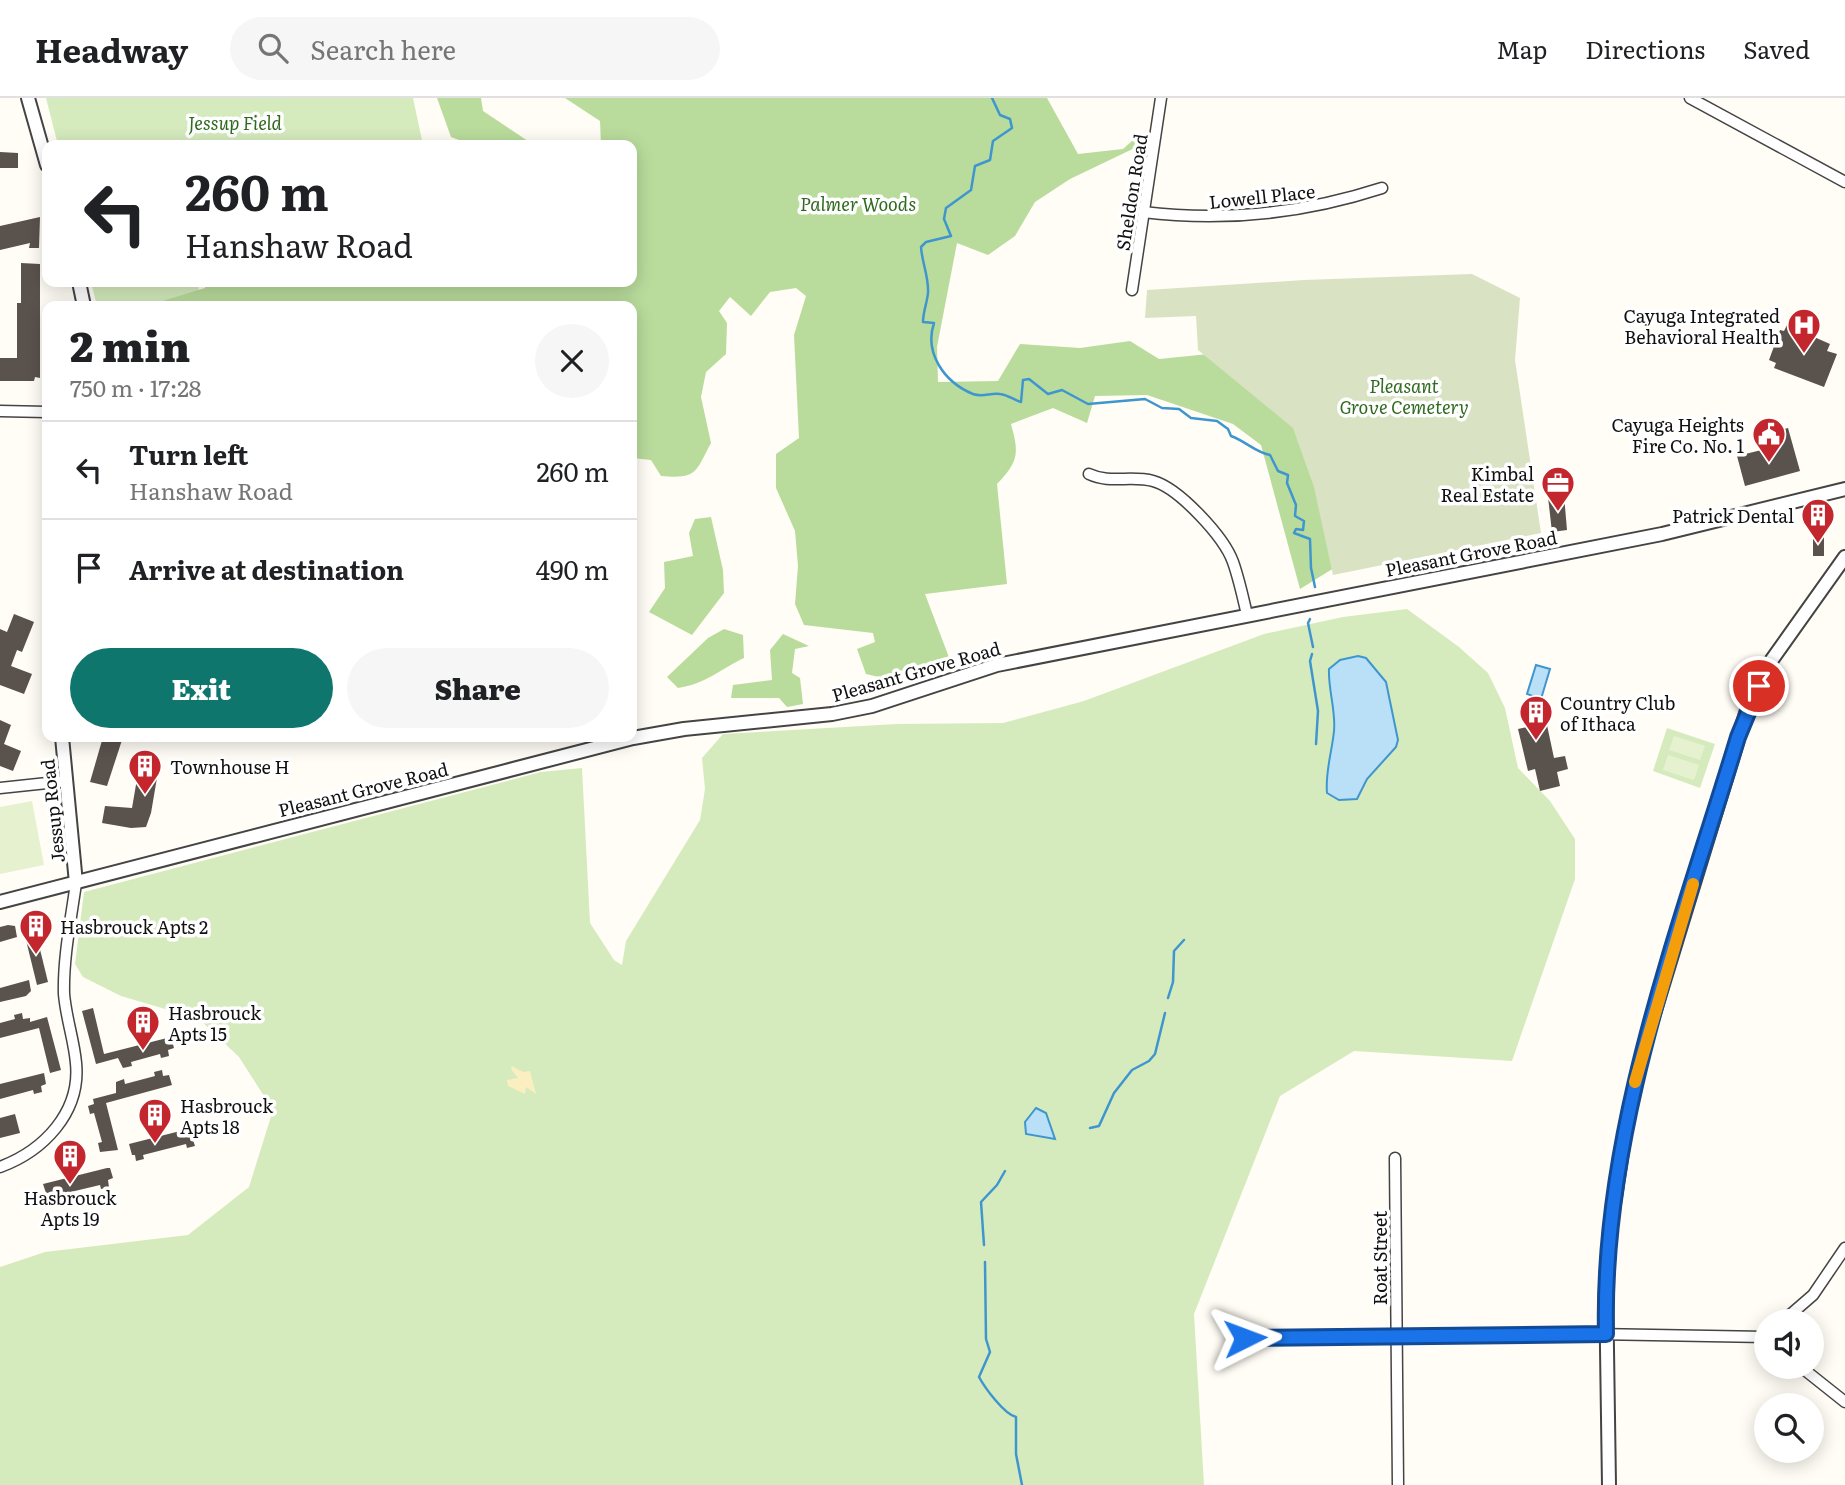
<!DOCTYPE html>
<meta charset="utf-8">
<style>
body{margin:0;font-family:Literata,serif;background:#f6f6f6;color:#202124;height:100vh;display:flex;flex-direction:column;font-size:26px;white-space:nowrap}
*{box-sizing:border-box;margin:0}
p{font-size:23px;color:#757577}
.icon{flex:none;width:38px;height:38px;fill:none;stroke:currentColor;stroke-width:2;stroke-linecap:round;stroke-linejoin:round}
.map{position:relative;flex:1;overflow:hidden}
.details{position:absolute;left:42px;top:203px;width:595px;height:441px;display:flex;flex-direction:column;background:#fff;border-radius:14px;box-shadow:0 4px 18px #0003}
.details>*{flex:none}
.banner{position:absolute;left:42px;top:42px;width:595px;height:147px;border-radius:14px;box-shadow:0 4px 18px #0003;background:#fff;color:#202124;overflow:hidden}
.fabs{position:absolute;left:1754px;top:1211px;display:grid;gap:14px}
.fabs a{display:grid;place-items:center;width:70px;height:70px;border-radius:50%;background:#fff;box-shadow:0 4px 18px #0003;font-size:35px}
.pin{position:absolute;display:grid;place-items:center;width:60px;height:60px;color:#fff;margin:-30px;border:4px solid #fff;border-radius:50%;box-shadow:0 2px 7px #0007}
.me{position:absolute;width:77px;margin:-38px;rotate:87deg;stroke-linejoin:round;filter:drop-shadow(0 0 5px #0008)}
.turn{display:flex;align-items:center;gap:24px;height:147px;padding:0 28px;font-size:32px}
.turn .icon{width:91px;height:91px;stroke-width:2.5}
.turn b{display:block;font-size:49px;line-height:60px}
.round{display:grid;place-items:center;flex:none;width:74px;height:74px;border-radius:37px;background:#f6f6f6}
.overview{display:flex;align-items:center;justify-content:space-between;height:119px;padding:0 28px}
h1{font-size:42px;font-weight:800;line-height:52px}
.primary-button{display:flex;gap:14px;margin-top:auto;padding:14px 28px}
.primary-button a{flex:1;height:80px;border-radius:42px;background:#0f766e;color:#fff;font-size:28px;font-weight:800;line-height:80px;text-align:center}
.primary-button a+a{background:#f6f6f6;color:#202124}
ul{padding:0;list-style:none}
li{display:flex;align-items:center;gap:21px;height:98px;padding:0 28px;border-top:2px solid #e0e0e0}
li div{flex:1}
li b{display:block;font-size:26px}
li em{font-style:normal}
header{display:flex;align-items:center;gap:42px;box-sizing:border-box;height:98px;padding:0 35px;background:#fff;border-bottom:2px solid #e0e0e0}
header strong{font-size:33px}
nav{display:flex;gap:38px;margin-inline-start:auto;font-size:24px}
.search{width:490px;height:63px;background:#f6f6f6;display:flex;align-items:center;gap:18px;box-sizing:border-box;padding:0 24px;border-radius:38px;color:#757577;font-size:26px}
.map>svg:first-child{display:block}
</style>
<header>
<strong>Headway</strong>
<div class="search"><svg class="icon" aria-label="search" viewBox="0 0 24 24"><circle cx="10" cy="10" r="6"/><path d="M15 15l6 6"/></svg>Search here</div>
<nav><a>Map</a><a>Directions</a><a>Saved</a></nav>
</header>
<div class="map">
<svg width="1845" height="1387" viewBox="0 0 1845 1387">
<rect width="100%" height="100%" fill="#fffdf5"/>
<g fill="#d5ebbd">
<path d="M46,0h367l10,47h-365z"/>
<path d="M91,184h107l1,11 -44,13h-58z"/>
<path d="M1407,511l52,38 29,26 17,35 13,60 32,33 25,38v40l-63,182 -158,-10 -74,45 -86,218 10,171h-1204v-218l45,-15 143,-17 61,-48 24,-77 -34,-53 -40,-38 -78,-23 -38,-19 -8,-13 9,-72 457,-120 41,-4 8,155 24,37 8,5 4,-24 74,-121 5,-31 -3,-31 21,-24 174,-10 106,-1 81,-22 180,-67 79,-17z"/>
<path d="M1667,630l48,16 -15,44 -47,-17z"/>
</g>
<g fill="#b9dc9c">
<path d="M437,0h44l2,13 51,34h-62l-21,-8z"/>
<path d="M565,0h482l31,56 45,-5 18,-16v12l-71,34 -35,23 -20,34 -27,19 -31,-12 -20,104 1,35 60,-1 22,-37 60,4 50,-7 29,18 50,-5 95,76 30,138 -34,21 -39,-144 -28,-21 -86,-29 -52,1 -8,27 -34,-15 -42,16c8,29 8,37 -14,60l10,100 -82,10 25,66 -54,21 -30,-7 -9,-25 18,-7 -2,-9 -69,-8 -9,-21 3,-38 -3,-35 -19,-43v-34l23,-16 -5,-103 12,-39 -10,-8 -26,4 -19,24 -21,-19 -11,14 8,12 -1,31 -20,18 -5,25 10,46c-16,30 -14,36 -50,33l-10,-16 -19,-2v-152h-398l-3,-3 -15,3h-59l-1,-3 49,-15 1,-6h426v-137h-31l-1,-24z"/>
<path d="M711,419l12,53 1,23 -32,42 -43,-23 16,-24 -1,-26 29,-6 -4,-23 6,-14z"/>
<path d="M724,531l19,6 1,23c-23,11 -39,26 -66,30l-11,-11 41,-39z"/>
<path d="M783,536l26,12 -14,3 -3,24 8,5 3,26 -16,3 -8,-9h-48l2,-13 39,-5 -2,-30z"/>
</g>
<path fill="#fbeec1" d="M512,968l11,6 7,-1 6,23 -10,-7 -1,7 -17,-8 -1,-6 11,-2 -7,-9z"/>
<path fill="#d9e3c4" d="M1472,176l48,24 -5,62 26,173 -208,42 -19,-88 -21,-59 -95,-78 -2,-34 -51,2 2,-28 157,-10z"/>
<g fill="#e6f2cf">
<path d="M1674,638l31,10 -5,14 -31,-10z"/>
<path d="M1668,657l31,10 -5,15 -31,-10z"/>
<path d="M32,703l12,64 -44,9v-67z"/>
</g>
<g fill="#b9e0f7" stroke="#3f96cf" stroke-width="2">
<path d="M1358,558l8,2 20,24 12,58 -2,7 -29,32 -10,20 -18,1 -12,-7c-2,-21 5,-41 7,-62 2,-21 -6,-41 -5,-62l11,-9z"/>
<path d="M1536,567l14,4 -9,30 -14,-5z"/>
<path d="M1036,1010l10,5 9,26 -29,-5 -1,-12z"/>
</g>
<g fill="none" stroke-linecap="round" stroke-linejoin="round">
<g stroke="#3f96cf" stroke-width="2.5">
<path d="M992,0l8,17 10,4 2,9 -19,13 -3,19 -15,6 -4,24 -25,18 -2,11 7,17 -25,6 -5,5c1,16 8,30 7,46 -1,10 -5,19 -5,29l11,1c-10,30 10,59 39,71 10,4 18,-2 27,0 8,1 14,6 21,8l2,-22 6,-1 19,15 14,-4 26,14 57,-5 17,9 17,1 12,9 26,3 11,8 3,7c16,6 24,16 39,19l8,16 10,4 -1,8 9,22 -1,11 9,5 -1,9 -7,-1 -2,4 16,6 1,29 4,19"/>
<path d="M1310,521l-2,4 5,24"/>
<path d="M1312,556l-2,7 8,50 -2,33"/>
<path d="M1168,900l5,-16 1,-31 10,-11"/>
<path d="M1090,1030l9,-2 15,-33 18,-23 17,-9 6,-7 10,-41"/>
<path d="M984,1147l-3,-43 16,-17 8,-14"/>
<path d="M985,1164l1,77 4,13 -11,25c6,11 25,37 37,40v37l6,31"/>
</g>
</g>
<g fill="#5a524d">
<path d="M0,54l18,1v15h-18z"/>
<path d="M40,119l-1,31h-10l1,-5 -30,7v-24z"/>
<path d="M21,165l19,1v114l-5,-1 -1,4h-34v-23h17v-55h4z"/>
<path d="M1787,227l43,19 -3,7 10,3 -13,33 -50,-19 2,-5 -7,-3 11,-30 4,1z"/>
<path d="M1788,330l12,43 -55,15 -8,-30 41,-10 -4,-14z"/>
<path d="M1564,397l3,35 -15,2 -4,-35z"/>
<rect x="1813" y="436" width="11" height="22"/>
<path d="M14,516l20,8 -12,30 -5,-2 -6,16 21,8 -8,20 -24,-9v-56l7,3z"/>
<path d="M0,622l11,5 -7,19 17,7 -8,20 -13,-5z"/>
<path d="M1538,622l2,7 7,-2 7,33 11,-2 3,13 -11,3 3,14 -20,5 -5,-22 -7,2 -10,-42 9,-2 -1,-4z"/>
<path d="M103,639h20l-16,49 -17,-4z"/>
<path d="M141,671l17,3 -7,41 -5,14 -15,1 -29,-5 3,-17 27,2 6,-35z"/>
<path d="M8,827l7,1 2,11 -17,5v-15z"/>
<path d="M35,831l13,53 -11,3 -13,-53z"/>
<path d="M29,882l2,11 -5,5 -26,6v-14z"/>
<path d="M93,910l11,46 67,-17 3,11 -6,2 1,6 -8,2 -1,-4 -29,8 1,4 -9,2 -5,-10 -22,6 -14,-53z"/>
<path d="M22,915l1,6 7,-1v4l17,-5 14,53 -11,3 -11,-45 -39,10v-15l15,-4 -1,-4z"/>
<path d="M162,972l1,6 6,-1 3,10 -66,18 12,47 -18,2 -2,-9 4,-1 -8,-29 -4,1 -2,-8 6,-2 -1,-5 23,-6v-11l8,-3 1,5 30,-8 -1,-4z"/>
<path d="M44,975l2,11 -5,2 1,6 -8,2 -1,-4 -33,9v-15z"/>
<path d="M15,1016l5,19 -20,5v-20z"/>
<path d="M196,1029l3,11 -6,2 2,6 -8,2 -1,-4 -43,11 1,4 -8,2 -1,-6h-3l-3,-11z"/>
<path d="M107,1070h3l3,10 -5,2 1,7 -8,2 -1,-4 -42,10 1,5 -8,2 -2,-6h-2l-4,-12z"/>
</g>
<g fill="none" stroke-linecap="round" stroke-linejoin="round">
<defs>
<g id="minor">
<path d="M1690,0l155,84"/>
<path d="M1143,114c81,10 162,1 239,-24"/>
<path d="M1132,192l29,-192"/>
<path d="M0,313l47,1"/>
<path d="M1089,376c21,10 42,1 64,7 26,7 71,56 80,81 6,17 10,35 14,53"/>
<path d="M0,690l66,-7"/>
<path d="M1395,1060l3,327"/>
<path d="M0,1069c43,-16 81,-54 76,-104 -2,-23 -10,-45 -12,-69 -1,-36 7,-75 12,-111"/>
<path d="M1783,1223l30,-26 32,-47"/>
<path d="M1245,1240l350,-4 171,3"/>
<path d="M1801,1269l44,35"/>
</g>
<g id="tertiary">
<path d="M28,0l19,67"/>
<path d="M79,184l5,24"/>
<path d="M62,639l14,146"/>
<path d="M0,804l633,-164 51,-9 148,-15 40,-8 125,-41 665,-131 183,-45"/>
<path d="M1609,1387l-3,-204 5,-58 15,-97 19,-83 102,-333 24,-49 74,-104"/>
</g>
</defs>
<use href="#minor" stroke="#444" stroke-width="13"/>
<use href="#tertiary" stroke="#444" stroke-width="16"/>
<use href="#minor" stroke="#fff" stroke-width="10"/>
<use href="#tertiary" stroke="#fff" stroke-width="12"/>
</g>
<g fill="none" stroke-linecap="round" stroke-linejoin="round">
<defs>
<path id="route" d="M1245,1240l361,-4c-5,-203 74,-405 132,-597l21,-51"/>
</defs>
<use href="#route" stroke="#114b97" stroke-width="18"/>
<use href="#route" stroke="#1a73e8" stroke-width="12"/>
<path stroke="#f59e0b" stroke-width="12" d="M1635,984l58,-198"/>
</g>
<defs>
<symbol id="hospital-pin" viewBox="-11 -11 22 30"><path d="M0 17L-7.5 6A9.5 9.5 0 1 1 7.5 6Z" fill="#c4262e" stroke="#fff"/><path d="M-5-5h3v3.5h4V-5h3V5h-3V1.5h-4V5h-3Z" fill="#fff"/></symbol>
<symbol id="civic-pin" viewBox="-11 -11 22 30"><path d="M0 17L-7.5 6A9.5 9.5 0 1 1 7.5 6Z" fill="#c4262e" stroke="#fff"/><path d="M-.6-6.5H3V-4.5H.6V-3L4-1V1h2V6H-6V1h2V-1L-.6-3ZM-1.2 2.5V6h2.4V2.5Z" fill="#fff"/></symbol>
<symbol id="office-pin" viewBox="-11 -11 22 30"><path d="M0 17L-7.5 6A9.5 9.5 0 1 1 7.5 6Z" fill="#c4262e" stroke="#fff"/><path d="M-6-3h4V-5.5h4V-3h4V5H-6ZM-1-4.5V-3h2v-1.5ZM-6 0V1H6V0Z" fill="#fff"/></symbol>
<symbol id="building-pin" viewBox="-11 -11 22 30"><path d="M0 17L-7.5 6A9.5 9.5 0 1 1 7.5 6Z" fill="#c4262e" stroke="#fff"/><path d="M-4-6H4V6H1V3H-1V6H-4ZM-2.5-4.3h1.7v1.8h-1.7ZM.8-4.3h1.7v1.8H.8ZM-2.5-1h1.7V.8h-1.7ZM.8-1h1.7V.8H.8Z" fill="#fff"/></symbol>
</defs>
<g fill-rule="evenodd">
<use href="#hospital-pin" x="1785" y="208" width="38" height="52"/>
<use href="#civic-pin" x="1750" y="317" width="38" height="52"/>
<use href="#office-pin" x="1539" y="366" width="38" height="52"/>
<use href="#building-pin" x="1799" y="398" width="38" height="52"/>
<use href="#building-pin" x="1517" y="595" width="38" height="52"/>
<use href="#building-pin" x="126" y="649" width="38" height="52"/>
<use href="#building-pin" x="17" y="809" width="38" height="52"/>
<use href="#building-pin" x="124" y="905" width="38" height="52"/>
<use href="#building-pin" x="136" y="998" width="38" height="52"/>
<use href="#building-pin" x="51" y="1039" width="38" height="52"/>
</g>
<g text-anchor="middle" dominant-baseline="central" stroke-width="7" stroke-linejoin="round" paint-order="stroke">
<g font-size="18" font-style="italic" fill="#2f6b1f" stroke="#fff">
<text x="235" y="24">Jessup Field</text>
<text x="858" y="105">Palmer Woods</text>
<text x="1404" y="287">Pleasant<tspan x="1404" dy="21">Grove Cemetery</tspan></text>
</g>
<g font-size="18" fill="#111" stroke="#fff">
<text transform="translate(1131 94) rotate(-81)">Sheldon Road</text>
<text transform="translate(1262 98) rotate(-6)">Lowell Place</text>
<text transform="translate(1471 455) rotate(-11)">Pleasant Grove Road</text>
<text transform="translate(916 573) rotate(-16)">Pleasant Grove Road</text>
<text transform="translate(363 691) rotate(-14)">Pleasant Grove Road</text>
<text transform="translate(52 713) rotate(-96)">Jessup Road</text>
<text transform="translate(1379 1160) rotate(-90)">Roat Street</text>
</g>
<g font-size="18" fill="#111" stroke="#fff" text-anchor="start">
<text x="1780" y="217" text-anchor="end">Cayuga Integrated<tspan x="1780" dy="21">Behavioral Health</tspan></text>
<text x="1744" y="326" text-anchor="end">Cayuga Heights<tspan x="1744" dy="21">Fire Co. No. 1</tspan></text>
<text x="1534" y="375" text-anchor="end">Kimbal<tspan x="1534" dy="21">Real Estate</tspan></text>
<text x="1794" y="417" text-anchor="end">Patrick Dental</text>
<text x="1560" y="604">Country Club<tspan x="1560" dy="21">of Ithaca</tspan></text>
<text x="170" y="668">Townhouse H</text>
<text x="60" y="828">Hasbrouck Apts 2</text>
<text x="168" y="914">Hasbrouck<tspan x="168" dy="21">Apts 15</tspan></text>
<text x="180" y="1007">Hasbrouck<tspan x="180" dy="21">Apts 18</tspan></text>
<text x="70" y="1099" text-anchor="middle">Hasbrouck<tspan x="70" dy="21">Apts 19</tspan></text>
</g>
</g>
</svg>
<div class="fabs">
<a><svg class="icon" aria-label="sound" viewBox="0 0 24 24"><path d="M4 9h4l5-4v14l-5-4H4zM17 9q2 3 0 6"/></svg></a>
<a><svg class="icon" aria-label="search" viewBox="0 0 24 24"><circle cx="10" cy="10" r="6"/><path d="M15 15l6 6"/></svg></a>
</div>
<div class="pin" style="left:1759px;top:588px;background:#d93025"><svg class="icon" aria-label="arrive" viewBox="0 0 24 24"><path d="M6 21V4h12l-3 4 3 4H6"/></svg></div>
<svg class="me" style="left:1245px;top:1240px" viewBox="-20 -20 40 40"><path d="M0-17L14 15 0 8-14 15z" fill="#1a73e8" stroke="#fff" stroke-width="4"/></svg>
<div class="banner">
<div class="turn"><svg class="icon" aria-label="left" viewBox="0 0 24 24"><path d="M17 20v-9H6M10 6l-5 5 5 5"/></svg><div><b>260 m</b>Hanshaw Road</div></div>
</div>
<section class="details">
<div class="overview"><div><h1>2 min</h1><p>750 m · 17:28</p></div><a class="round"><svg class="icon" aria-label="close" viewBox="0 0 24 24"><path d="M6 6l12 12M18 6L6 18"/></svg></a></div>
<ul>
<li><svg class="icon" aria-label="left" viewBox="0 0 24 24"><path d="M17 20v-9H6M10 6l-5 5 5 5"/></svg><div><b>Turn left</b><p>Hanshaw Road</p></div><em>260 m</em></li>
<li><svg class="icon" aria-label="arrive" viewBox="0 0 24 24"><path d="M6 21V4h12l-3 4 3 4H6"/></svg><div><b>Arrive at destination</b></div><em>490 m</em></li>
</ul>
<div class="primary-button"><a>Exit</a><a>Share</a></div>
</section>
</div>
